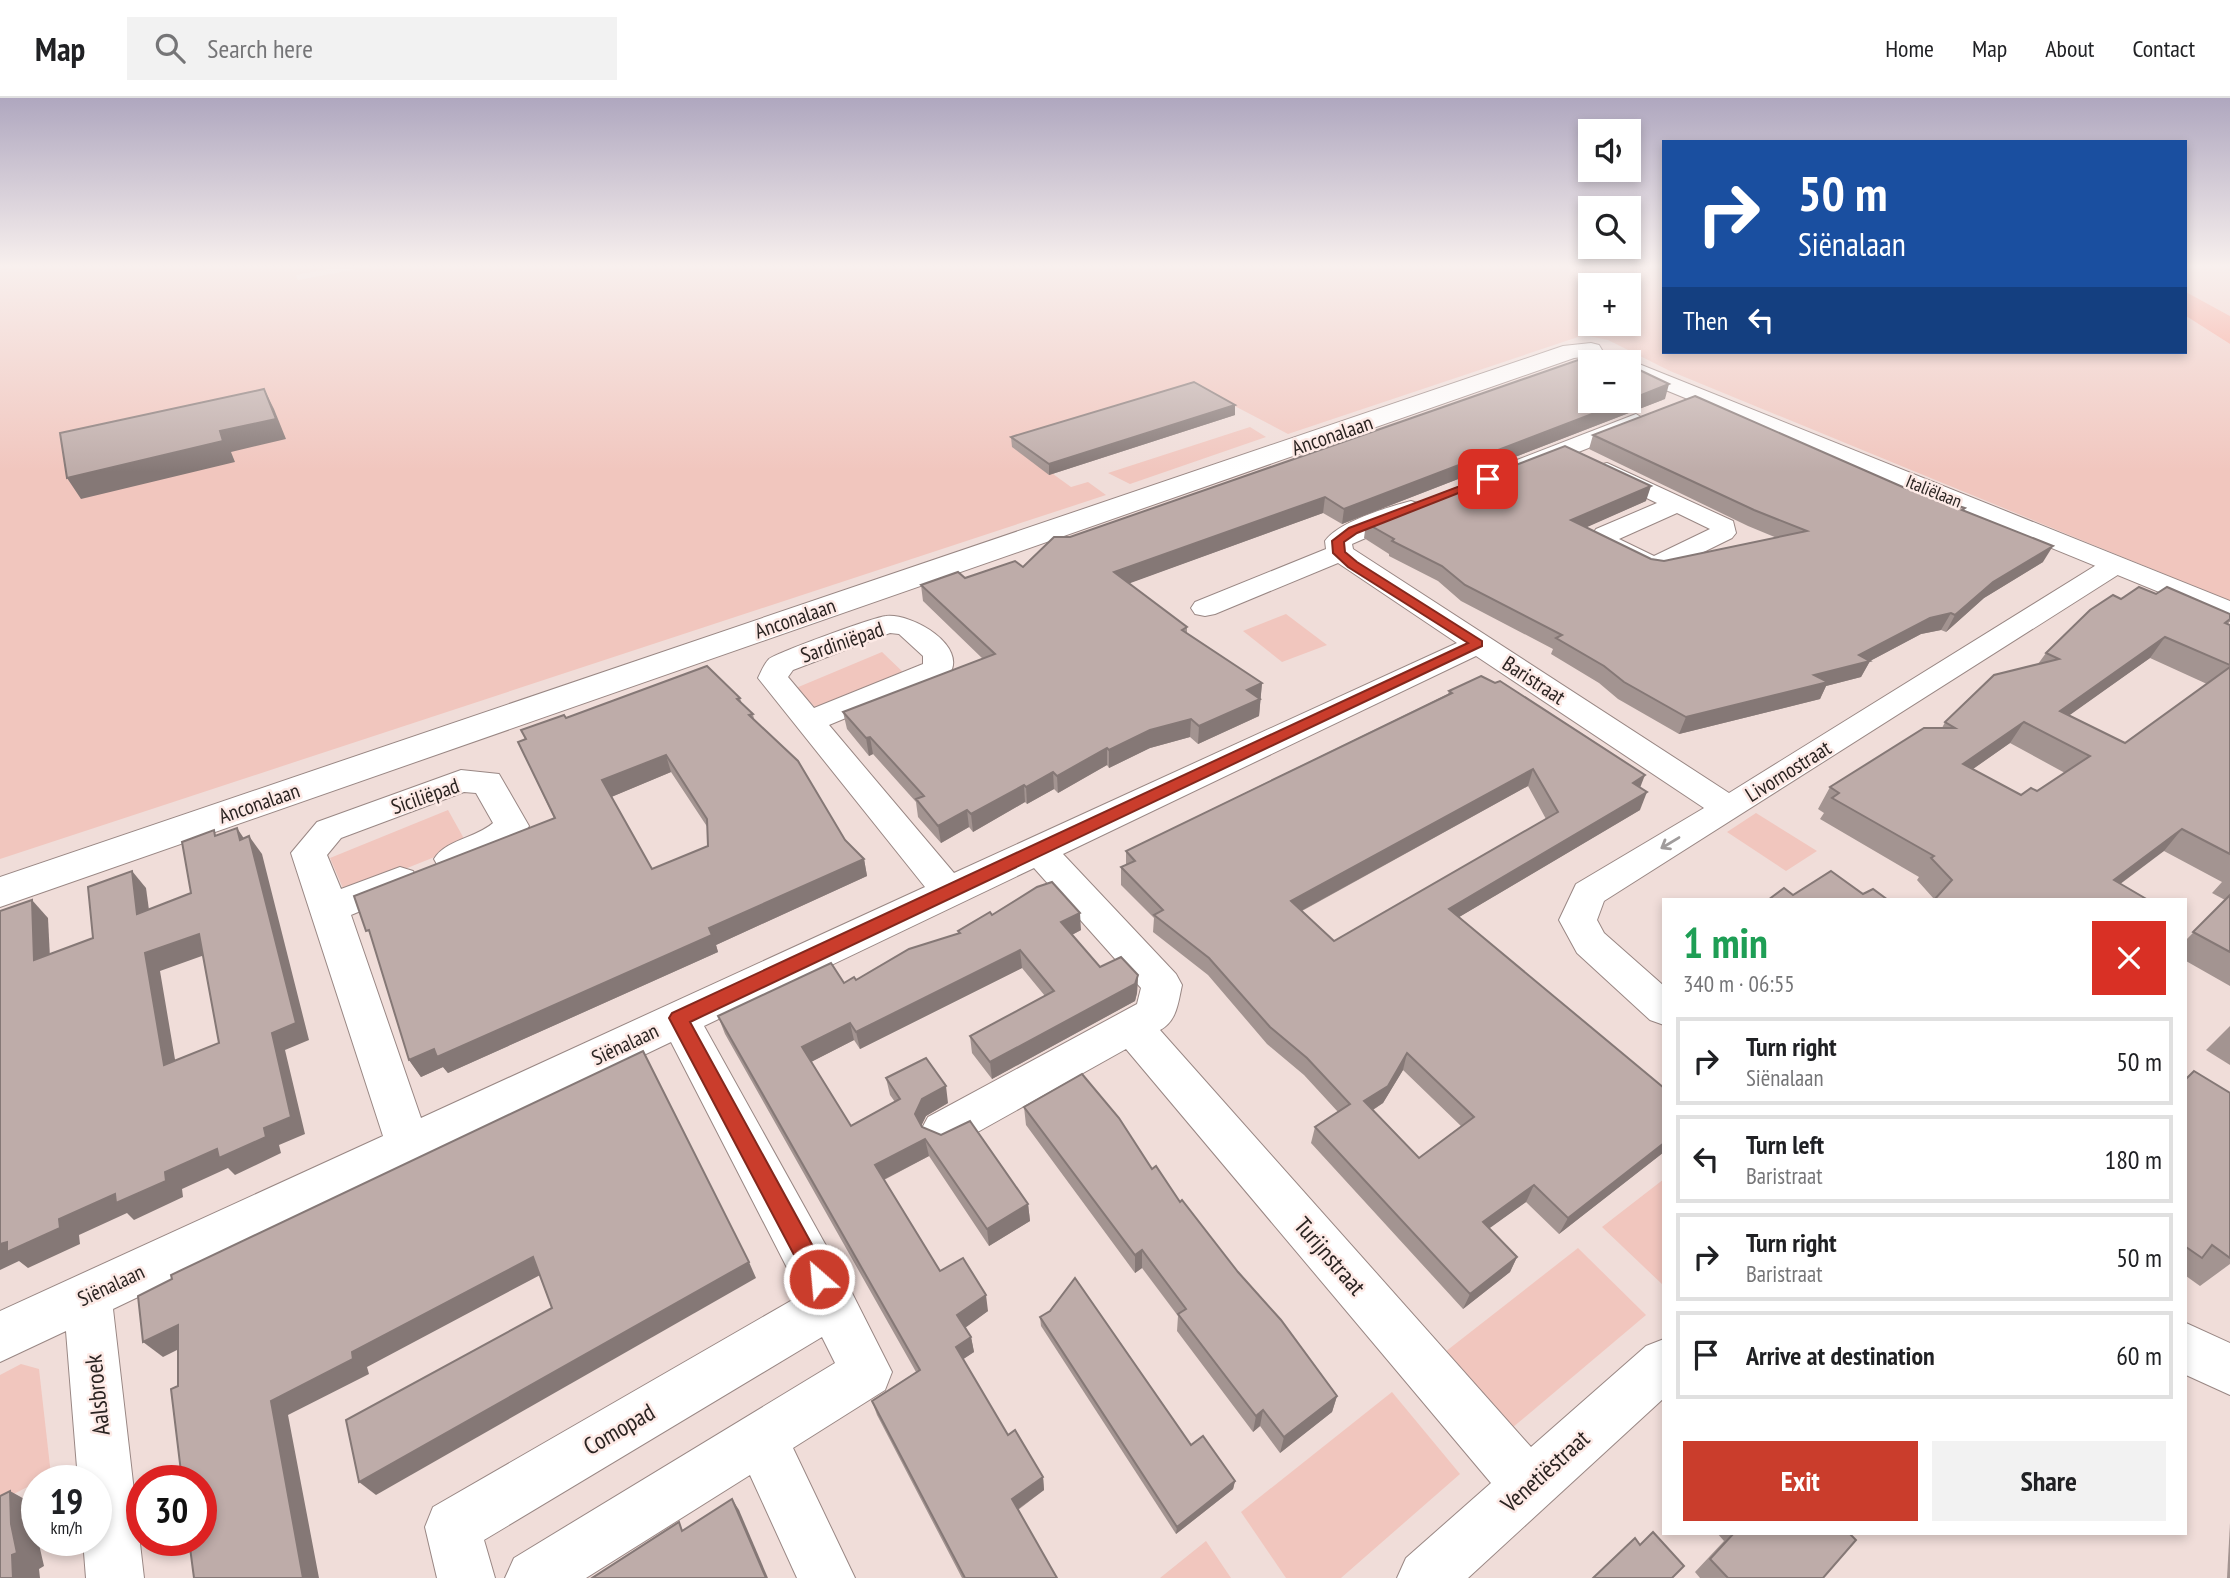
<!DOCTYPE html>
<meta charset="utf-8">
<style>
body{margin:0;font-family:"PT Sans Narrow",sans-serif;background:#f2f2f2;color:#202124;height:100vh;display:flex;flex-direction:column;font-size:26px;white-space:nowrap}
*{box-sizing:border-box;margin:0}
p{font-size:23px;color:#757577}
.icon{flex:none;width:38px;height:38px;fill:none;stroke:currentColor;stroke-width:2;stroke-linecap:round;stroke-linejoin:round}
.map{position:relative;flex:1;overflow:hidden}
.drawer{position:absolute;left:1662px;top:800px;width:525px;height:637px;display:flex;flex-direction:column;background:#fff;border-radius:0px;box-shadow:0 4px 10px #0003}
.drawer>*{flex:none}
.guide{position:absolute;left:1662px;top:42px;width:525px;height:214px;border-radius:0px;box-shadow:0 4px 10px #0003;background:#1a4fa0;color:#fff;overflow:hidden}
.tools{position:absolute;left:1578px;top:21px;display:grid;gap:14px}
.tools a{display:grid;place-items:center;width:63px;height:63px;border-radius:0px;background:#fff;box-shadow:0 4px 10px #0003;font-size:35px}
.speed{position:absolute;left:21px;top:1367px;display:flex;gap:14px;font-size:35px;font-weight:700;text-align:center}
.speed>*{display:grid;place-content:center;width:91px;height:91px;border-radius:50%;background:#fff;box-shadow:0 4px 10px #0003;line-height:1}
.speed small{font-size:18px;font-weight:400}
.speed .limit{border:10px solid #d22;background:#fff;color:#111}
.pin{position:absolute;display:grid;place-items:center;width:60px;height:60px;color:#fff;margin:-30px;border-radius:14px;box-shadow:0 4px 10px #0006}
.me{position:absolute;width:77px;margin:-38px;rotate:333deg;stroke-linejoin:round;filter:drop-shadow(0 0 5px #0008)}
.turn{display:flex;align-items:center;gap:24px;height:147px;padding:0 21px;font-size:32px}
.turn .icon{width:91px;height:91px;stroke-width:2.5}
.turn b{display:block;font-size:49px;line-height:60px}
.then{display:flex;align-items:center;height:66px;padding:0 21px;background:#0003;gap:14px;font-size:26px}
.round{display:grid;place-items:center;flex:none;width:74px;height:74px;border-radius:0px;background:#f2f2f2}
.overview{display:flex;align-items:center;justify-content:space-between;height:119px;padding:0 21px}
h1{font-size:42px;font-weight:600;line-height:52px;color:#1e9e55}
.cta{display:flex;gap:14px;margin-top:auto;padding:14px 21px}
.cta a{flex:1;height:80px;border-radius:0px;background:#ca3d2c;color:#fff;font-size:28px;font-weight:600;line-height:80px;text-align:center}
.cta a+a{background:#f2f2f2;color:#202124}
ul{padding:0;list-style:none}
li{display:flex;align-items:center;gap:21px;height:88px;margin:0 14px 10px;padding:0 7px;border:4px solid #e0e0e0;border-radius:0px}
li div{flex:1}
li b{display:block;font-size:26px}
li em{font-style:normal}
header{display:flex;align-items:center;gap:42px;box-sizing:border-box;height:98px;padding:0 35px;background:#fff;border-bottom:2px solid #e0e0e0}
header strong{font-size:33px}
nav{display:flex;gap:38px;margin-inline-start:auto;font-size:24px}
.search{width:490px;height:63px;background:#f2f2f2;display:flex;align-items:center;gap:18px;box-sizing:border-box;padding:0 24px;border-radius:0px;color:#757577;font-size:26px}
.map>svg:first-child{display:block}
</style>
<header>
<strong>Map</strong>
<div class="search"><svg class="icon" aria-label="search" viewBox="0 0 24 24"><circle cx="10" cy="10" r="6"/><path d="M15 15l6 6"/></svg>Search here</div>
<nav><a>Home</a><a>Map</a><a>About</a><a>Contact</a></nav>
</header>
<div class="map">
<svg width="2230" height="1480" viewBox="0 0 2230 1480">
<rect width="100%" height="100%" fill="#f0ddd9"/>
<g fill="#f1c6be" fill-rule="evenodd">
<path d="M0,167h350l-54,10 2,5 81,-15h1285v87h522v-36l44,28v257l-560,-230 -62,-31 -24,-5 -296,99 -84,-44 -187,58 54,39 17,-5 18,13 -1106,364zM1591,187h38v39h-38z"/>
<path d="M2186,167h44v51l-44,-24z"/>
<path d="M1250,329l16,10 -136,47 -22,-11z"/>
<path d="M1286,516l41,31 -45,17 -39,-31z"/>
<path d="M882,554l25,24 -87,36 -24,-24z"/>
<path d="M448,712l19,34 -122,49 -15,-35z"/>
<path d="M1756,715l61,38 -31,20 -59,-39z"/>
<path d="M1664,1081v107l-62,-59z"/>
<path d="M1578,1150l68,67 -134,113 -67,-76z"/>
<path d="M21,1266l18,5 12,106 -51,26v-126z"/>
<path d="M1392,1294l68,82 -119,104h-55l-45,-66z"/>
<path d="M1206,1443l25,37h-71z"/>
</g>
<path fill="#fa9382" d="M2186,194l44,24v28l-44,-28z"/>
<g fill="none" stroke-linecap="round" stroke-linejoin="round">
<defs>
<g id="minor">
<path d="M1636,316l11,7 -3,5 -111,44h-16l-4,-5 4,-5z"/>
<path d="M1607,365l126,58 3,12 -4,5 -65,32 -20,2 -49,-23 -6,-14 4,-6 61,-26 -58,-28 -4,-5 4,-5zM1677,415l33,16 -56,27 -35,-17z"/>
<path d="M1411,403l9,3 4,5 -4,5 -68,30 1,5 376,244 377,-234h18l4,6 -4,6 -520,330 -7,19 7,13 60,53v39l-14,-5 -73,-67 -18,-33 17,-36 128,-76 -228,-152 -413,198 113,120 6,11c-4,18 -5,36 -22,45l371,417 115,-101 18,-7v59l-196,180h-71l9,-20 85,-75 -365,-434 -168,94 -15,6 -15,-6 -7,-13 7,-13 209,-113 4,-16 -107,-120 -330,158 145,261 43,85 -7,18 -92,58 62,130h-58l-47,-103 -164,103h-81l9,-20 321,-195 -13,-26 -338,203 11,38h-58l-12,-51 8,-20 368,-212 -130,-253 -558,267 31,269h-58l-3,-38h13v-60h-18l-12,-149 -66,31v-51l383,-175 -92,-283 26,-31 144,-52 38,4 30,52c-15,25 -61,50 -90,42l-5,-9c11,-19 42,-21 59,-36l-17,-30 -12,-1 -123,46 -14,17 14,34 59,-22 13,4 5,9 -5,9 -62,26 70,203 504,-231 -167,-209c3,-6 6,-14 11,-19 7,-6 105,-42 117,-43 26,-3 83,30 63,59l-120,50 125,148 503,-230 -119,-80 -123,51 -10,2 -10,-2 -4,-6 4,-6 131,-53 -1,-8c13,-19 63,-34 86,-40zM890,535l9,1 24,22v8l-109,44 -26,-31 5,-7z"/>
<path d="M2186,1225l44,20v52l-44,-20z"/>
</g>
<g id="tertiary">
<path d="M1591,245l8,2 3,5 -3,5 -25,3 -1574,549v-30l1563,-531z"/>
<path d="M1629,262l601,241v20l-601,-246v-13h-8z"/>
</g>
</defs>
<use href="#minor" stroke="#998784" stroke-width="2"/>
<use href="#tertiary" stroke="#998784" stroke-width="2"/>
<use href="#minor" fill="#fff" fill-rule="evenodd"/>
<use href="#tertiary" fill="#fff" fill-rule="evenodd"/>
</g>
<g fill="#a39491" fill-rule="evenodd">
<path d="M1665,301l-323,125 -19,-11 -194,70 58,44v6l75,50 -3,33 -61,28 -8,-7 -40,11 -41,20 -2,-3 -49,28 -4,-4 -27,15 -2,-2 -52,30 -4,-5 -28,16 -23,-26 -2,-15 -43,-48 -4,2 -22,-27 -4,-17 140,-53 -60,-58 -2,-16 102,-18 47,-30z"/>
<path d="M1235,307v10l-186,60 -37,-28 -1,-10z"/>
<path d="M1593,337l312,53 60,20 -1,2 79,52 -59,36 -38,34 -5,-2 -20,4 -51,27 -9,16 -35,9 -6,13 -141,35 -61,-35 -19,-16 -48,-29 2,-5 -92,-48 -23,-20 -49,-25v-2l-25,-16 2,-15 280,-22 -60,26 65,32 13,2 113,-23 -29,-12 -159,-77z"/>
<path d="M2156,496l74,20v7l-2,3 2,1v361l-44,-25v-21l39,-40 -13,-7 10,-11 -58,-31 -230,48 -17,-19 2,-3 -99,-58 4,-6 -6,-4 12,-22 112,-59 3,-6 93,-58 8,-11 75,-54zM2150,560l57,26 -82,59 -56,-28zM2010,645l55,30 -28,18 -16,4 -48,-26z"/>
<path d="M1449,593l191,96v23l-181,107 205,171v64l-105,82 -33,-32 -37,26 28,29 -7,15 -47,37 -152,-166 4,-16 23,-15 -34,-37 -37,-31 -59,-69 -55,-43 1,-14 -33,-33v-18l5,-2v-14l322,-157zM1528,688l18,33 -212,122 -32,-30zM1403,972l58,56 -42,32 -46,-48 10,-7z"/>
<path d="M740,600l2,6 11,10 1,5 91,121 19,19 3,17 -151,69 2,7 -270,121 -5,-6 -22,10 -12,-17 145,-242 -36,-76 7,-3 -4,-9 45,-12zM671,674l37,56v18l-56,23 -41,-72z"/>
<path d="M992,817l89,15 -9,5 28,32 38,8 -1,18 -2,8 -143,78 -20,-26 -2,-17 75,-40 -23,-28 -162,81 -6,-9 -43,22 40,64 44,-24 -5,-7 -4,-17 62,25 -22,13 -5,9 1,2 106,77 2,17 -41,25 -60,-90 -45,24 56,91 48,40 -23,16 6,10 3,15 -11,7 45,76 35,42 1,13 -26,20 39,68h-95l-85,-163 -5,-14 44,-29 -191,-338 -7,-18 138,-36 102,-46v-3z"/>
<path d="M2230,928v39l-24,-15z"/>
<path d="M2194,973l36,22v171l-30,22 -14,-10v-198z"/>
<path d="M1024,1009l128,62 86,103 99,124 -5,16 -52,41 -20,-27 -7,6 -76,-101 1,-15 -36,-48 -7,5 -109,-148z"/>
<path d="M1040,1219l195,164 -2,8 -57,45 -135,-208z"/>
<path d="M2230,1425v55h-3z"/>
<path d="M1717,1435h132l-26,45h-123l-5,-6 29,-31z"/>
</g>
<g fill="#857876">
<path d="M1669,286l-4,15 -323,125 2,-15 282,-108h3v-1z"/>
<path d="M264,291l10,20 12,30 -55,13 4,10 -154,37 -14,-21 153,-47z"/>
<path d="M1235,307v10l-186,60v-11z"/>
<path d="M1651,388l-5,15 -79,35 4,-16z"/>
<path d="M1325,399l-2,16 -209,76v-17z"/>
<path d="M2053,448l-10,16 -59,36 -38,34 9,-17 38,-33z"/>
<path d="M1951,515l-10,17 -20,4 -51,27 -9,16 -35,9 -6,13 -141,35 7,-17 128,-42 45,-20 71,-37z"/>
<path d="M2165,539l-15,21 -104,74 14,-21z"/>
<path d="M1262,585l-3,33 -61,28 1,-18 48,-36z"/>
<path d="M1191,621l-1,18 -40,11 -41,20v-18l41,-20z"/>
<path d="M2024,624l-14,21 -60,42 13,-21z"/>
<path d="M870,639l3,17 -4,2 -3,-18z"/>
<path d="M1107,650v17l-49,28 -1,-17z"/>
<path d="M666,657l5,17 -62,26 -7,-18z"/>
<path d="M1533,671l-5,17 -240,132 3,-17z"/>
<path d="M1053,674l1,17 -27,15 -1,-17z"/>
<path d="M1645,677l-7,18 -5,-10z"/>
<path d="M1024,687l1,17 -52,30 -2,-18z"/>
<path d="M1647,694l-7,18 -196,116 5,-17z"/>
<path d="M967,712l2,17 -28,16 -3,-17z"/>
<path d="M237,730l12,18 -9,-6z"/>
<path d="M2182,731l-18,22 -65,49 15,-20z"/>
<path d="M249,738l13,18 47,186 -24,10 20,84 -26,11 2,8 -46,22 -7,-7 -46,21 1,8 -49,23 -7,-7 -48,22 1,9 -52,24 -9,-7 -19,9v-26l264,-116 8,-95z"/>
<path d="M864,761l3,17 -151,69 2,7 -270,121 -5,-6 -22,10 -12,-17z"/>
<path d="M132,773l14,17 6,44 -15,-18z"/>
<path d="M32,802l16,18 3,60 -17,-18z"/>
<path d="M1080,815l1,17 -19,10 -1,-18z"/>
<path d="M199,836l14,18 -53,19 19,112 -15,-18 -19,-112z"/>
<path d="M1020,852l2,18 -162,81 -4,-17z"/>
<path d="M1138,877l-1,18 -2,8 -143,78 -2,-17z"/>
<path d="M850,925l4,17 -47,24 -5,-17z"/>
<path d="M1407,955l-4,17 -20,33 -23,15 4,-17z"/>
<path d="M946,988l2,17 -22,13 -7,15 -4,-17 7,-15z"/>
<path d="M925,1041l4,17 -50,26 -4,-17z"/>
<path d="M1664,1045v9l-105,82 9,-16z"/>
<path d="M1534,1087l-8,17 -50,36 7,-16z"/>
<path d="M1028,1106l2,17 -41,25 -2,-17z"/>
<path d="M1142,1152v18l-7,5v-18z"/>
<path d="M533,1159l11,16 -177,94 2,7 -81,41 31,163h-16l-32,-177 81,-49z"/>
<path d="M1517,1159l-7,15 -47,37 7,-15z"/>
<path d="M749,1164l7,16 -380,217 -17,-13z"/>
<path d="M986,1197l2,16 -27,20 -4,-16z"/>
<path d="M178,1227l19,15 -34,17 -20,-15z"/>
<path d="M971,1239l3,15 -15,10 -3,-15z"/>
<path d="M1337,1298l-5,16 -52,41 4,-16z"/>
<path d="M1263,1312l-3,16 -7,6 3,-16z"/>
<path d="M1043,1379l1,13 -30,22 -2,-13z"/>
<path d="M1235,1383l-2,8 -57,45 1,-7z"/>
<path d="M10,1393l27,15v34h1l6,26 -5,3 1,9h-27z"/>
<path d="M732,1401l7,11 29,68h-2z"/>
</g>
<g fill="#beaca9" stroke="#857876" stroke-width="2" fill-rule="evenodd">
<path d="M1601,254l22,10h-32v39h35l-282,108 -19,-12 -211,75 73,55 -5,3 80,53 -15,7 13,9 -61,27 -8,-7 -41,11 -41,20 -2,-2 -50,28 -4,-4 -27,15 -2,-2 -53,29 -4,-4 -29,16 -22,-27 8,-3 -54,-59 -4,1 -23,-26 152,-58 -74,-69 37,-13 7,6 50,-17 8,6 31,-30h16z"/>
<path d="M1629,267l40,19 -40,16z"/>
<path d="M1194,284l41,23 -186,59 -38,-27z"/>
<path d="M264,291l12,30 -56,12 3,10 -156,37 -7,-45z"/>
<path d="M1695,298l210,92 60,20 -3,2 91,36 -60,36 -38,33 -4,-2 -21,5 -71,37 11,6 -56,14 14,7 -142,35 -62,-35 -20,-16 -48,-28 6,-3 -97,-50 -23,-19 -50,-25 2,-2 -28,-16 199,-77 86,40 -80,34 80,39 13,2 143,-30 -53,-21 -161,-75z"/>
<path d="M2139,489l17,7 11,-7 63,27v5l-5,4 5,2v40l-65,-28 -105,74 65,32 105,-76v187l-48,-25 -68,51 34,20h-214l18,-20 -21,-22 3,-2 -102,-58 7,-5 -9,-6 94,-59h31l-10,-6 49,-47 65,-16 -13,-6 44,-43 23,-15 8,4zM2024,624l66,34 -53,35 -6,-3 -10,7 -58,-31z"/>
<path d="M707,568l33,32 -3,1 16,15 -4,1 49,46 47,79 19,19 -155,69 3,7 -275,122 -3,-8 -25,11 -40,-130 -3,1 -12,-35 201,-78 -37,-76 8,-3 -5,-9 43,-15 2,3zM666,657l41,64 1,27 -56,23 -50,-89z"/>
<path d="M1481,578l14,7 5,-2 145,94 -12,8 14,9 -198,117 215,179v55l-96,75 -34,-33 -51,37 34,35 -47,37 -155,-167 35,-23 -43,-46 -37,-31 -61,-69 -55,-43 9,-5 -42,-43 14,-6 -9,-10 326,-158 -3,-2zM1533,671l25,43 -224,129 -43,-40zM1407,955l67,64 -55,41 -55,-57 24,-15z"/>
<path d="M237,730l3,12 9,-4 47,187 -24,10 19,84 -27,11 2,9 -47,21 -2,-9 -52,23 1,9 -50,22 -1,-9 -56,25 1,9 -53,24v-10l-7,2v-333l32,-11 2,60 59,-22 -5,-51 44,-16 5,43 54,-21 -9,-51 32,-12 1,6zM199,836l20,109 -55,22 -19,-112z"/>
<path d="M1831,773l32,23 10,-5 15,11h-120l16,-12 9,7z"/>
<path d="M1052,784l28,31 -19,9 39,45 21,-10 17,18 -3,9 -145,78 -20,-26 84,-45 -34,-41 -164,82 -6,-9 -48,24 49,79 49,-27 -14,-21 40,-20 20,28 -24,13 -7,15 7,13 19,8 29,-14 58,83 -41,25 -62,-90 -50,26 65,106 23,-13 23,37 -29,20 14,22 -15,10 52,88 7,-5 28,47 -31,22 45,79h-92l-93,-177 48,-31 -202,-354 113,-53 13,20 10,-6 2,3 53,-31 51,-16 -2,-2 32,-19 2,3 45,-28z"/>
<path d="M2230,797v57l-37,-20z"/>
<path d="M643,953l106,211 -390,220 -13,-62 206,-112 -19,-51 -181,95 1,7 -82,42 32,177h-109l-5,-38h12v-60h-19l-11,-91 7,-3v-61l-35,17 -5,-46 34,-17 -1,-4z"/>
<path d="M2194,973l36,22v165l-18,-13 -10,13 -16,-11v-168z"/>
<path d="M1082,976l37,44 33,51 4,-3 24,36 2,-2 56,72 43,48 56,76 -53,41 -21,-27 -7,6 -78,-102 8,-5 -44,-59 -7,5 -111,-148z"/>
<path d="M1075,1180l116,167 12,-9 32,45 -58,46 -137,-210 10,-6z"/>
<path d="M10,1393l1,33 6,29 -5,2 1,23h-13v-82z"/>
<path d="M732,1401l34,79h-174l87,-56 3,9z"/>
<path d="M1653,1434l31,34 -12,12h-79l42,-40 5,7z"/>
<path d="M1734,1435h115l7,7 -33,38h-95l-18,-19z"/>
</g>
<defs><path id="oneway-shaft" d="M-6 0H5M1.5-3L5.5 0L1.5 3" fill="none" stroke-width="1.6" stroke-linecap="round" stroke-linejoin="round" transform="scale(1.75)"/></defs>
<use stroke="#a09c9c" href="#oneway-shaft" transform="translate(1670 745) rotate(149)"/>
<linearGradient id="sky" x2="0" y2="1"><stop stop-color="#afa7bf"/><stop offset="0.45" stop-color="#f8f0ee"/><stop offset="1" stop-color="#f8f0ee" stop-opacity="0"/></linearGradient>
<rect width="2230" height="374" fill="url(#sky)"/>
<path fill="#ca3d2c" stroke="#83281d" stroke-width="2" d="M1484,379l10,2 -137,54 -13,9 1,10 12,10 125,79v5l-792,376 137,250 3,7 -3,8 -8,3 -8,-3 -142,-269 3,-5 796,-370 -120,-76 -15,-14 -1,-12 17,-13z"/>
<g text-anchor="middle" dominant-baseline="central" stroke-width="5" stroke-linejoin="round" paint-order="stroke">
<g font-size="18" fill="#2b2422" stroke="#fdeae6">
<text transform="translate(1934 393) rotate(22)">Italiëlaan</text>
</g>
<g font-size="21" fill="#2b2422" stroke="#fdeae6">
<text transform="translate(1332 337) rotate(-19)">Anconalaan</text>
<text transform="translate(795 520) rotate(-19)">Anconalaan</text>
<text transform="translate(842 544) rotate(-19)">Sardiniëpad</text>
<text transform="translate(1534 582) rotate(33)">Baristraat</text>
<text transform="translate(1788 673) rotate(-32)">Livornostraat</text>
<text transform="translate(425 698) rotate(-19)">Siciliëpad</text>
<text transform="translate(259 705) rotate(-19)">Anconalaan</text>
<text transform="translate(625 946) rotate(-25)">Siënalaan</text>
<text transform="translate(111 1187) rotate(-25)">Siënalaan</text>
</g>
<g font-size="24" fill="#2b2422" stroke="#fdeae6">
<text transform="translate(1330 1158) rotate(49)">Turijnstraat</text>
<text transform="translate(97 1297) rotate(-96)">Aalsbroek</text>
<text transform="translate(619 1331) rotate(-30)">Comopad</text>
<text transform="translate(1545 1373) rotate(-42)">Venetiëstraat</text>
</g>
</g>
</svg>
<div class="tools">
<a><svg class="icon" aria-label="sound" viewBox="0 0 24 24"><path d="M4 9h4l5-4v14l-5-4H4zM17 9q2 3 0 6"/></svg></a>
<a><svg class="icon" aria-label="search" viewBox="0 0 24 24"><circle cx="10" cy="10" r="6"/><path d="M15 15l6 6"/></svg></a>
<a>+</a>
<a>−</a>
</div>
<div class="speed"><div>19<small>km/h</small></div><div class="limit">30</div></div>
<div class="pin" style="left:1488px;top:381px;background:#d93025"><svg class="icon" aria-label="arrive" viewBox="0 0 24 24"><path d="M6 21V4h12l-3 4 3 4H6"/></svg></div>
<svg class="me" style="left:819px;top:1181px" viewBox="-20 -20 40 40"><circle r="17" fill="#ca3d2c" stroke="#fff" stroke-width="3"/><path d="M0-11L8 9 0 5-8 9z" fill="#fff"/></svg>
<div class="guide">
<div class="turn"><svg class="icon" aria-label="right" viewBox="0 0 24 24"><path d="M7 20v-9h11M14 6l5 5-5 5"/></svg><div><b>50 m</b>Siënalaan</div></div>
<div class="then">Then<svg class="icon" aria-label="left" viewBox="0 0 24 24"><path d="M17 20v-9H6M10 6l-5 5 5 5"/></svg></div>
</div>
<section class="drawer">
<div class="overview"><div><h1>1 min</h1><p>340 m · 06:55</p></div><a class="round" style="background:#d93025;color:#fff"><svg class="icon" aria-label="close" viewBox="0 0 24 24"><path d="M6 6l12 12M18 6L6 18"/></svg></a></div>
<ul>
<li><svg class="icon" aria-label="right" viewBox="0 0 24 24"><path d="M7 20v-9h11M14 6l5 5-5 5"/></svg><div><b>Turn right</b><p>Siënalaan</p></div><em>50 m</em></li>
<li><svg class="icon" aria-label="left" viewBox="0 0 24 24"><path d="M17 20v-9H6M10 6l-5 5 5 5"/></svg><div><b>Turn left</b><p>Baristraat</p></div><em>180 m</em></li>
<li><svg class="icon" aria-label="right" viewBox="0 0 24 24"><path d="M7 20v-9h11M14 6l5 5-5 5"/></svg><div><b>Turn right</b><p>Baristraat</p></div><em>50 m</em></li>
<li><svg class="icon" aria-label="arrive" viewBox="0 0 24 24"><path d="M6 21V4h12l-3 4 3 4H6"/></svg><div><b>Arrive at destination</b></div><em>60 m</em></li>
</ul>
<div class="cta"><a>Exit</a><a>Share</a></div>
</section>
</div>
